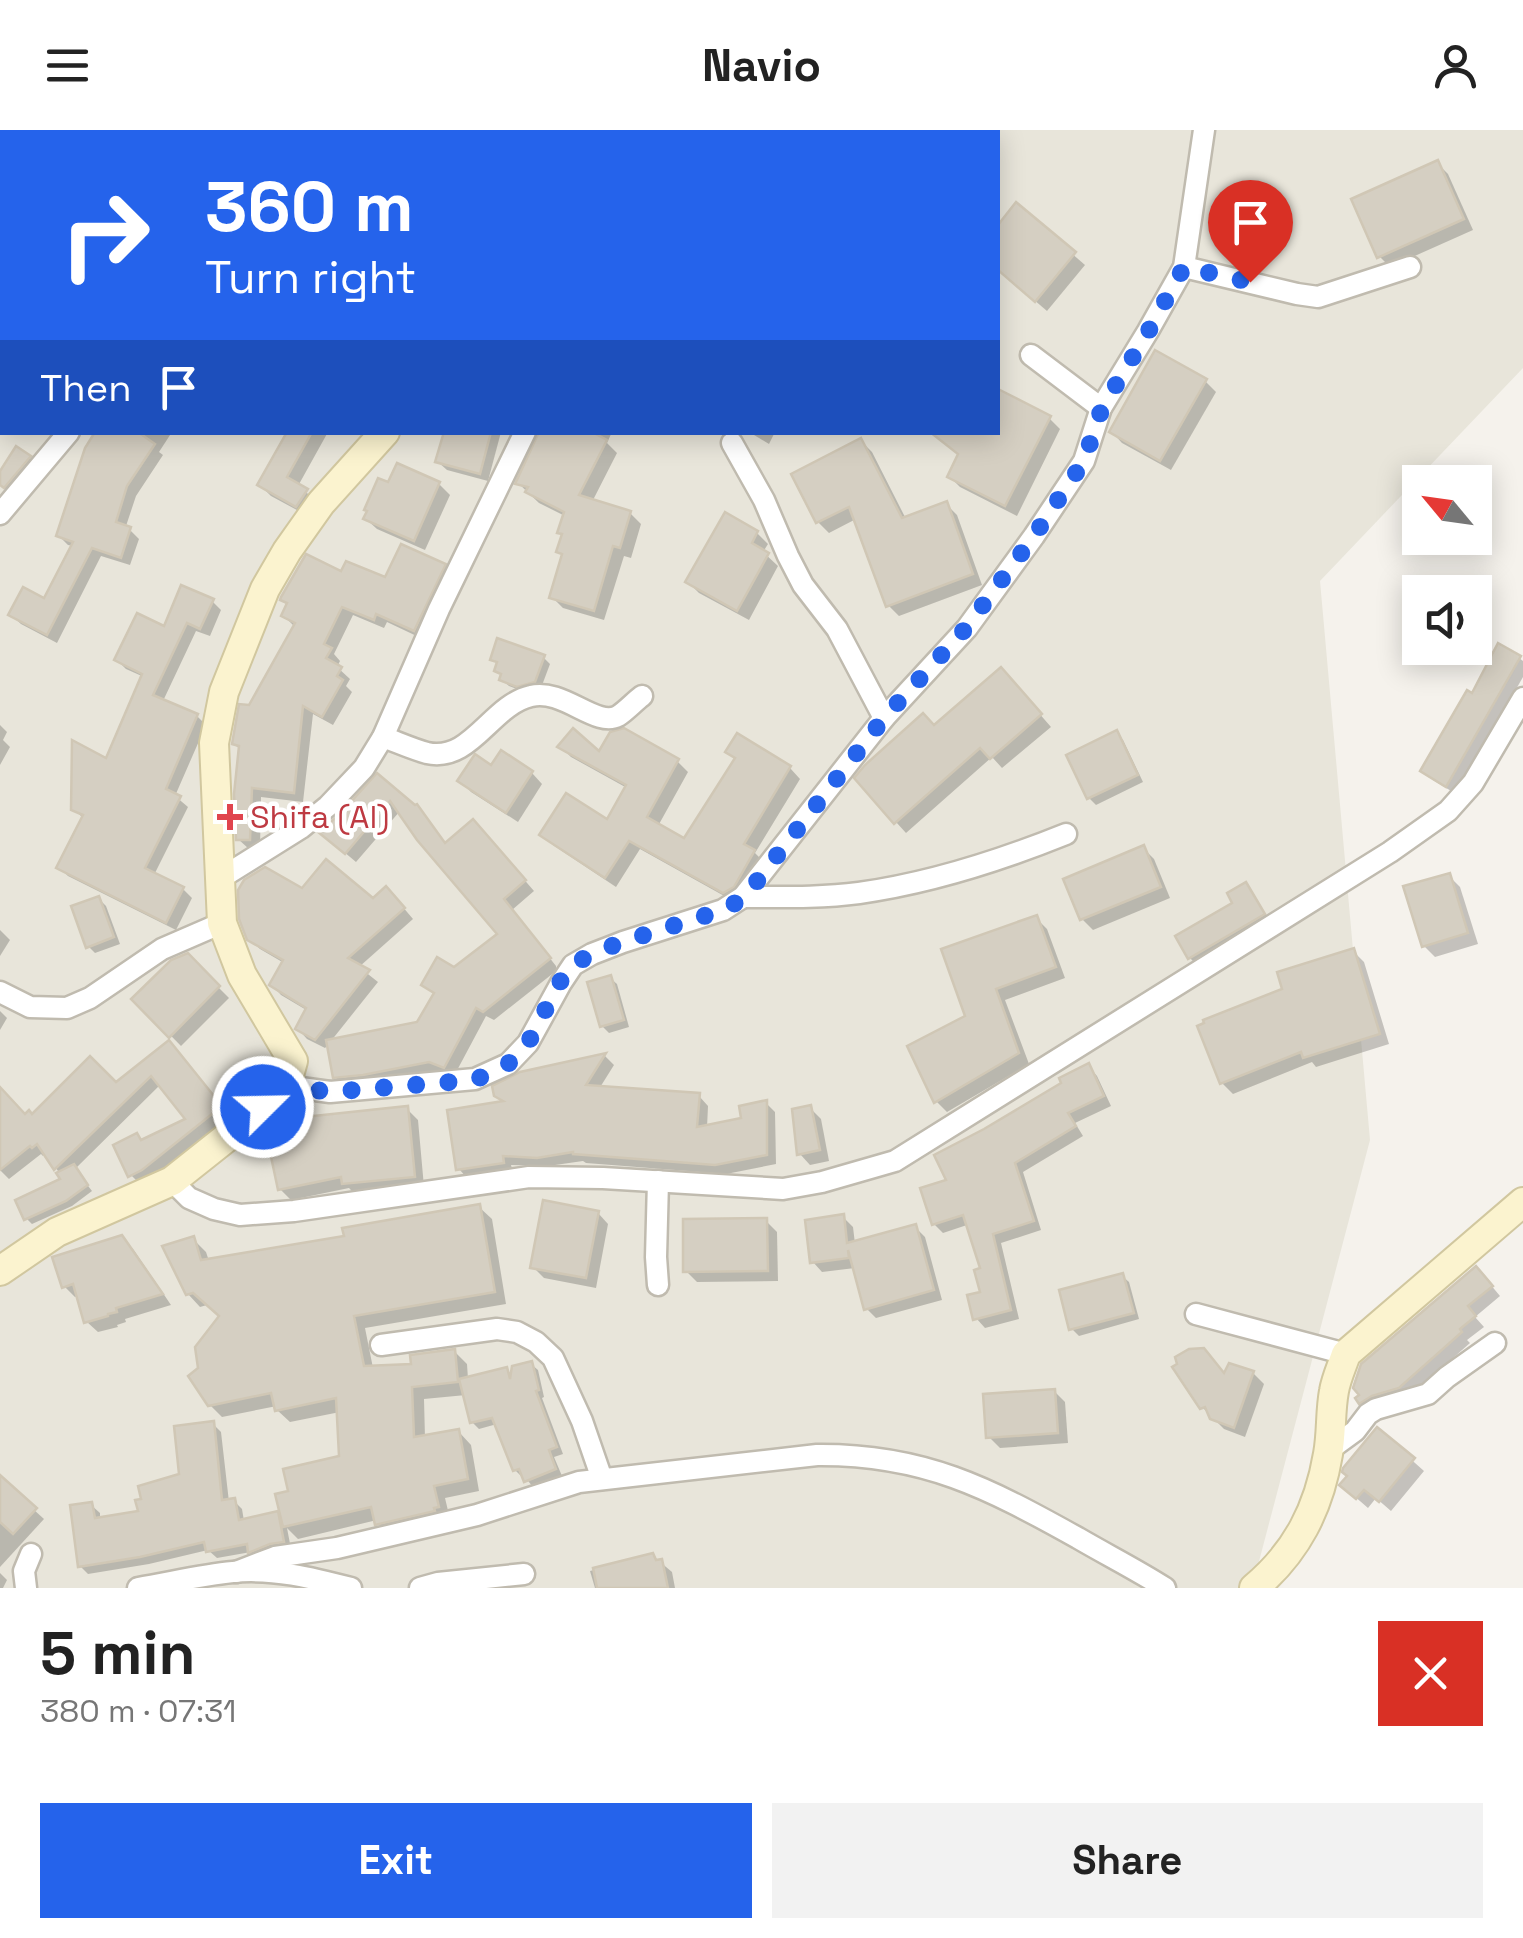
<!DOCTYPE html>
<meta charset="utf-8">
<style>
body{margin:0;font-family:"Space Grotesk",sans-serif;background:#f2f2f2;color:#222;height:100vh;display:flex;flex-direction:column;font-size:38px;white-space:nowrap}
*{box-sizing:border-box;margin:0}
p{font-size:32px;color:#767676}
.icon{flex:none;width:55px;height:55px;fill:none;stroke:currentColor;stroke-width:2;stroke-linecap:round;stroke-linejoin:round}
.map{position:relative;height:1458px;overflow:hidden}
.sheet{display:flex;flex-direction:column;background:#fff;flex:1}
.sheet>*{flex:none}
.guide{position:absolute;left:0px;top:0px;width:1000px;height:305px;box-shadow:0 5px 25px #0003;background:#2563eb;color:#fff;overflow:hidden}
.needle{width:65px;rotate:299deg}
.tools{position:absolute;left:1402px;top:335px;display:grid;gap:20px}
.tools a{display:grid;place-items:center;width:90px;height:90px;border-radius:0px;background:#fff;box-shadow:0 5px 25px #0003;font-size:50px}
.pin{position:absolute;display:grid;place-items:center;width:85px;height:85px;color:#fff;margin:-102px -42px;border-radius:50% 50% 50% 0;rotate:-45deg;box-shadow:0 0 10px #0007}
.pin .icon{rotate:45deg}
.me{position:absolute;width:110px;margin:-55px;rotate:67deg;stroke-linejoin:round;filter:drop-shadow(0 0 8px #0008)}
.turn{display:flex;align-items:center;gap:35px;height:210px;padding:0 40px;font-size:45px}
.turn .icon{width:130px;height:130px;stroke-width:2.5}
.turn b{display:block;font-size:70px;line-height:85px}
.then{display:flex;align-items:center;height:95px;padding:0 40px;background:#0003;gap:20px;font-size:38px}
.round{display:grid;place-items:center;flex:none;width:105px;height:105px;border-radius:0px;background:#f2f2f2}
.overview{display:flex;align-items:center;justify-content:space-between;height:170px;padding:0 40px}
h1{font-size:60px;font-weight:600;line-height:75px}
.action{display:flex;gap:20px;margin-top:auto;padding:20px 40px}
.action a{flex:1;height:115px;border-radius:0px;background:#2563eb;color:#fff;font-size:40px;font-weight:600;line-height:115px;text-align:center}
.action a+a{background:#f2f2f2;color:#222}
header{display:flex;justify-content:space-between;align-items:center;height:130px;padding:0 40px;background:#fff;font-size:45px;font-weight:600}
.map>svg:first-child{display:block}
</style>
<header><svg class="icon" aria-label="menu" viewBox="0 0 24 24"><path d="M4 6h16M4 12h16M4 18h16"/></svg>Navio<svg class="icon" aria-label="person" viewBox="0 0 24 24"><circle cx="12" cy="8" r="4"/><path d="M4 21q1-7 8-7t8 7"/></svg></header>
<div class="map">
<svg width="1523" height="1458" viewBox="0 0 1523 1458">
<rect width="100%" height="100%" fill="#f5f2ec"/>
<path fill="#e8e5da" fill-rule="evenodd" d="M0,0h1523v238l-203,213 50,559 -118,448h-1252zM2,2h996v300h-996z"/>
<g fill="#0003">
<path d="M173,0h101l-1,2h-101z"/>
<path d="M523,0h79l-3,2h-79z"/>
<path d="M1437,33l11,11 25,56 -83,37 -11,-11z"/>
<path d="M1017,76l68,59 -38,46 -49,-42v-40z"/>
<path d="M1205,251l11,11 -45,78 -49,-27 -10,-11z"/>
<path d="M998,262l51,26 11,11 -43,87 -57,-29 -10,-10 10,-21 -30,-24h68z"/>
<path d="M93,302h79l-13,20 4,3 -27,41 -10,30 13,13 -9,26 -29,-9 -44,87 -36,-19 -10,-9 34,-14 28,-55 -5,-1 -10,-10 39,-100z"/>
<path d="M289,302h39l-30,54 19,15 -9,15 -37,-20 -11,-11z"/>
<path d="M446,302h55l-13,49 -41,-11 -9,-8z"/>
<path d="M541,302h71l-5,11 10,10 -25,49 38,11 11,11 -10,34 -7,-2 -20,64 -41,-12 -11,-11 12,-40 -5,-5 6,-36 -26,-13 -21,-20z"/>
<path d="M749,302h26l-6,12z"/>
<path d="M861,311l11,11 34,67 40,-15 11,11 25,70 -83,31 -11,-11 -32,-86 -27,14 -11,-11 -23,-47z"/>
<path d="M29,328l7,6 -24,29 -9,-6 -3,-3v-9z"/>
<path d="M439,354l11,11 -25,55 -48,-21 -11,-10 24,-34z"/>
<path d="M757,403l11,11 -5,8 15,14 -29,54 -50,-27 -11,-11z"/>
<path d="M444,436l10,10 -29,64 -38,-18 -3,6 -31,-13 -19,39 6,7 -3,6 13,12 -4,7 6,6 -19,33 -20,-11 -10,88 -42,-5 -1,52h-11l-11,-10 3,-89 -7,-6 16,-36 45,-81 -11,-11 5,-11 -6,-6 59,-24 45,6z"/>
<path d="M212,471l9,9 -11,26 -14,-5 -33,70 34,15 9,9 -31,71 13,11 -34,68 29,14 9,9 -16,32 -108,-54 -9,-9 25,-48 -10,-10 33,-48 37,-84 -18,-8 -9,-9z"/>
<path d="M543,527l7,7 -9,24 -16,4 -16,-6 -7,-6 1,-4 -6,-6 2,-5 -7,-6z"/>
<path d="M1519,528l4,3v16l-67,117 -23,-14 -10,-9 50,-74z"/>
<path d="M1011,551l40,46 -49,41 -10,-11 -86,76 -10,-11 38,-95z"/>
<path d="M0,595l7,7 -4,8 7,7 -10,18z"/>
<path d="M1116,603l7,7 20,42 -47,23 -7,-7z"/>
<path d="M738,606l52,32 10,11 -45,74 9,9 -29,40 -95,-53 -24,38 -63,-42 -10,-10 65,-12 19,-35 -56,-31 -10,-10 39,8 77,6 11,11 -30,54 26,15 53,-81z"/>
<path d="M492,638l40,5 10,11 -24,38 -47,-30 -10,-11z"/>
<path d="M377,647l40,30 30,38 36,-13 51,59 -22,19 44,56v5l-62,49 -8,-4 -32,60 -14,-5 -66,13 -29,3 -10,-10 -6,-33 -4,4 -18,-9 -9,-10 10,-18 -27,-16 -9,-10 12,-22 -24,-14 -11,-10 53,-48 71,10 23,-2 17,20 -54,48 19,15 -47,59 88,-17 15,-30 -10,-10 30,-14 46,-36 -100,-123 -44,51 -25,-21 9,-24z"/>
<path d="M1143,718l11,11 16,39 -77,32 -11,-11z"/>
<path d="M1449,746l11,11 18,57 -43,13 -11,-11z"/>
<path d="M1246,756l6,6 18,30 -73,43 -7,-7 -12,-21 57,-34z"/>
<path d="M99,769l7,7 14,38 -25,9 -7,-7z"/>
<path d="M1036,788l11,11 18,49 -60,22 24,64 -82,48 -11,-11 32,-84z"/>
<path d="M0,800l10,10 -10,16z"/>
<path d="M1353,821l11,11 25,82 -73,23 -4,-5 -79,32 -11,-11 63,-93z"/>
<path d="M187,826l42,42 -48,48 -46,-47z"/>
<path d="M610,848l7,6 12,43 -20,6 -7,-7z"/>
<path d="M0,881l7,7 -7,12z"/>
<path d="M178,923l52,64 -78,62 -12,5 -9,-9 11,-33 47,-22 -28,-36 -86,85 17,22 -20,15 -40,18 -5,-5 -9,-18 46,-21 -18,-27 -3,3 -2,-2 -32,25 -9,-9v-81l25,28h7l84,-31z"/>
<path d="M605,926l9,9 -15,24 100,7 9,10 -1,22 37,-8 22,-17 9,9 1,52 -50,10 -140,-11 -3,-2 -35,5 -37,-1 2,7 -45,7 -9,-10 46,-66 -9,-8 25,-21z"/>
<path d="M1088,936l9,10 14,30 -36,17 8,13 -60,36 18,58 -40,13 18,76 -34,9 -9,-10 7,-25 1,-23 -17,-45 -24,8 -9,-9 15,-43 36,-50z"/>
<path d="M810,978l11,11 8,42 -19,4 -10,-11z"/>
<path d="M407,979l11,11 6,67 -69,7 -6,-6 -58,12 -11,-11z"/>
<path d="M479,1077l13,12 14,85 -141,24 8,40 41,-2 40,-15 13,13 1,15 39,-9 6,6 18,-12 7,6 6,27 -2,1 21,56 -9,3 8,19 -29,11 -9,-11 -2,1 -7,-7 -18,-46 -18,5 -7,-7 -6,-27 -42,4 1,39 34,-6 12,13 8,46 -34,7 5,21 -60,17 -13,-16 -79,19 -11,-11 4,21 -33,10 -7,-7 -34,6 -9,-8 -59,14 -61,10 -8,-8 11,-61 9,8v6l41,-6 41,-37 31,-52 8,8 8,70 5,-1 8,8 2,12 34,-7 6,6 7,-27 51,-35 -2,-46 -50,10 -13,-12v-4l-55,11 -12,-12 -10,-36 22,-52 -15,-12 -7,2 -12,-13 5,-55 13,13 3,9 138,-23z"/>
<path d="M598,1083l10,11 -12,64 -52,-10 -11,-11z"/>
<path d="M843,1087l10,10 2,17 60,-17 10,10 17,63 -66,18 -10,-10 -11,-40 -33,4 -9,-10z"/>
<path d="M766,1091l11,11 1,49 -81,1 -11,-11z"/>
<path d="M121,1108l12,11 38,56 -46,14 1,3 -9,3 1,2 -20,5 -11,-10 -8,-26 -4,1 -11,-11z"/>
<path d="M1122,1146l7,6 10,37 -60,17 -7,-7z"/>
<path d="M1485,1148l15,18 -25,21 9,10 -17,13 3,3 -61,54 -39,15 -11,-11z"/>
<path d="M1253,1243l11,11 -19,53 -21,-8 -22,-22 24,-31z"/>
<path d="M1054,1261l11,11 3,41 -68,5 -11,-11z"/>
<path d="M1378,1300l46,41 -33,40 -15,-13 -8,10 -15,-13z"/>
<path d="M1,1350l43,39 -44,48v-86z"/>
<path d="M653,1426l19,16 3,16h-80l-5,-17z"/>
<path d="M0,1443l7,7 -4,8h-3z"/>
</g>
<g fill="#d5cfc2" stroke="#d0c7b5" stroke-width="2.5">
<path d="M1438,30l26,59 -87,39 -26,-59z"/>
<path d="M1016,72l60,50 -41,50 -37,-32v-45z"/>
<path d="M1155,220l52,29 -47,82 -51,-29z"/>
<path d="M998,259l53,27 -46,90 -58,-29 11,-23 -28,-22h68z"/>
<path d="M95,302h43l17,12 -28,42 -11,36 15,5 -10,31 -29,-10 -45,87 -39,-20 15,-28 21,11 29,-56 -17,-6 29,-88z"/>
<path d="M287,302h25l-25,45 21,12 -12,18 -39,-22z"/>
<path d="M444,302h47l-11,42 -45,-12z"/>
<path d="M539,302h53l15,8 -28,55 52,16 -11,37 -7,-2 -19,65 -45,-13 13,-44 -6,-2 6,-18 -5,-1 7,-21 -39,-20 3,-5 -13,-3z"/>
<path d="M861,308l41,80 45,-17 26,73 -87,33 -37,-100 -33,16 -25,-49z"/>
<path d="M16,316l15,10 -27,32 -4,-3v-14z"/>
<path d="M397,333l43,19 -26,59 -51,-22 4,-8 -3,-1 14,-32 10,4z"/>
<path d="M725,382l33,19 -6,12 17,10 -32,58 -52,-29z"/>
<path d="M401,414l45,20 -32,67 -38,-17 -2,6 -32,-13 -18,37 8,4 -6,10 16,9 -5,9 6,4 -21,37 -19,-11 -9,87 -42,-5 -2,52h-14l-2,-46 5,-48 -7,-2 7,-40 10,1 46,-82 -14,-7 6,-13 -7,-3 1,-3 25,-43 35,17 5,-10 39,16z"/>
<path d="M181,455l33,14 -14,30 -13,-6 -34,72 45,19 -32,75 15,7 -36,72 39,19 -18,36 -110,-55 27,-53 -12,-5 1,-70 34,18 36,-84 -28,-14 23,-47 27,13z"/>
<path d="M497,508l48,17 -10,27 -18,5 -18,-7 2,-6 -7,-3 3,-9 -7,-2z"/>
<path d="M1498,513l23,13 -75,131 -26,-16 47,-81 5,3z"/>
<path d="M1001,537l41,47 -52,45 -10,-11 -86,76 -40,-46 11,-13 58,-52 11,12z"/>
<path d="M573,598l26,23 11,-19 14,-4 55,31 -32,58 37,21 51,-80 -10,-6 12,-19 54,33 -47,78 11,6 -21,37 -11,6 -94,-52 -24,37 -66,-43 27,-42 41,26 19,-34 -69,-38z"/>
<path d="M1117,600l21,45 -51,24 -21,-44z"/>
<path d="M501,620l32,21 -27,42 -49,-32 18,-27 16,11z"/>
<path d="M377,643l38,32 2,-1 28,39 28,-24 53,61 -22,19 47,59 -68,54 -7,-4 -32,60 -15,-6 -66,13 -30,3 -7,-38 91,-18 17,-29 -13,-8 16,-28 17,10 43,-33 -80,-94 -27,-39 -45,53 -27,-22 20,-16z"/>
<path d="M1144,715l17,42 -81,33 -17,-41z"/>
<path d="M326,729l47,39 13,-12 19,22 -57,50 22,12 -55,70 -20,-11 11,-21 -37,-23 14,-25 -36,-20 -8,-21 -1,-29 6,-10 21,-13 37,21z"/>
<path d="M1450,743l18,60 -46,14 -19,-61z"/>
<path d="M1246,752l19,32 -77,45 -13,-23 57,-33 -5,-10z"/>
<path d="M99,766l15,41 -28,11 -15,-42z"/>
<path d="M1037,785l19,52 -60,22 23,64 -85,50 -27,-57 58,-30 -24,-67z"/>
<path d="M1354,818l26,86 -77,24 -2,-6 -81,32 -23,-58 7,-3 -1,-3 79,-31 -5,-17z"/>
<path d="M188,823l32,33 -51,52 -38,-39 40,-39z"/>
<path d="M611,845l13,45 -24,7 -13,-45z"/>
<path d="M169,910l53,66 -80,64 -14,7 -15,-32 24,-12 4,7 44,-21 -34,-43 -97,94 -17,-26 -5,4 -2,-2 -30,24v-83l25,27 4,-4 3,4 58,-58 26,26z"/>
<path d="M606,923l-20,32 114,8 -3,34 44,-9 -2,-12 28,-6v55l-52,10 -142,-11v-2l-36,6 -34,-2 1,7 -48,7 -9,-60 56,-9 -9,-5 -2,-10 28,-14z"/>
<path d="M1089,933l15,33 -36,17 8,13 -61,37 19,58 -41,13 18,76 -38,10 -6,-25 13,-3 -6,-22 6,-2 -17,-53 -31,10 -12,-37 26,-8 -12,-25 50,-26 77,-46 -2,-5z"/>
<path d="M811,975l9,45 -23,5 -5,-46z"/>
<path d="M408,976l7,71 -73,7 -1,-7 -63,13 -13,-62 3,-3 18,-4 -1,-2z"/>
<path d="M74,1034l14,21 -22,16 -42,19 -9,-20 45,-21 -4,-6z"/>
<path d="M543,1070l56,11 -13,67 -56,-10z"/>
<path d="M480,1074l15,88 -141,24 10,50 47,-2 -1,-9 45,-6 3,33 -46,5 2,50 45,-8 9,50 -34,7 5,21 -5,1 1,3 -60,14 -4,-18 -88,20 -8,-33 13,-3 -5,-22 56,-13 -3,-58 -61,13 -4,-18 -63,13 -20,-30 10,-8 -3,-21 24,-31 -26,-23 -7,2 -24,-49 32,-10 7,24 143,-24 -2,-8z"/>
<path d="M844,1084l3,29 69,-19 18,66 -70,20 -16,-60 1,8 -39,5 -5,-43z"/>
<path d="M767,1088l1,53 -85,1v-53z"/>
<path d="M122,1105l41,59 -47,14 1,4 -9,2v2l-24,7 -11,-39 -11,4 -10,-31z"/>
<path d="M1476,1136l17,20 -25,20 8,10 -16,13 2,3 -63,56 -27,8 -13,8 -4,-6 4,-3 -6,-7 8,-24z"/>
<path d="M1123,1143l11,40 -65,17 -10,-40z"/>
<path d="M1204,1218l20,25 5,-10 25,8 -20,57 -24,-9 -5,-12 -5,2 -28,-42 5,-3 -2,-7 14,-8z"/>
<path d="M532,1231l7,29 -3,1 21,56 -8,3 7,19 -32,13 -5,-13 -6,2 -21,-53 -22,5 -11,-44 48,-12 3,12 2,-13z"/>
<path d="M1055,1259l3,44 -72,5 -3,-44z"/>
<path d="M214,1291l8,79 13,-2 4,22 39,-9 6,31 -14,2 -22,9 -1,-9 -41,8 -2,-10 -64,15 -62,10 -8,-62 22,-3 3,16 43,-7 -3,-11 6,-1 -3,-13 41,-12 -5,-48z"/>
<path d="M1377,1297l38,31 -36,44 -15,-12 -8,9 -17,-14 8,-9 -5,-4 1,-4z"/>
<path d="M0,1345l37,33 -24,26 -13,-12z"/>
<path d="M653,1423l3,7 6,-1 6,29h-71l-4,-20z"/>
</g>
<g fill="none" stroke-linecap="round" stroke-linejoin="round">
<defs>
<g id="street">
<path d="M647,0v2"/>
<path d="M42,2l2,-2"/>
<path d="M287,2l3,-2"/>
<path d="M344,2l3,-2"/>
<path d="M0,48l2,-3"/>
<path d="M1184,137l113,27 21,3 92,-30"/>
<path d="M1031,225l70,53"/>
<path d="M0,258l2,-1"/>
<path d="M732,313l32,57 24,56 15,29 34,44 47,89"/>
<path d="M0,384l69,-82"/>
<path d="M383,607c14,5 29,12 44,16 44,10 64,-48 104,-57 32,-8 65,32 87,20 8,-5 16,-14 24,-20"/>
<path d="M221,748l80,-50 27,-22 36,-38 19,-31 56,-128 86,-177"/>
<path d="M743,767c39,0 78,1 116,-4 72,-10 140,-32 207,-59"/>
<path d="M0,862l30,15 37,1 23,-10 72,-49 60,-26"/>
<path d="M286,956l44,6 145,-13 33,-15 20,-21 33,-60 12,-18 19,-11 31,-12 100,-32 20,-13 141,-179 83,-90 67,-92 50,-75 17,-53 47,-77 36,-64 20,-137"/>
<path d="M172,1051l17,17 25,11 26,6 54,-4 235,-34 74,1 180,11 39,-7 73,-21 495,-309 58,-41 25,-28 50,-85"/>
<path d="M658,1051l-2,76 2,28"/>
<path d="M1196,1184l150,40"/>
<path d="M381,1215l116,-16 20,3 19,10 17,16 29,63 20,58"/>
<path d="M1329,1320l26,-19 13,-17 8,-5 52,-15 19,-17 48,-34"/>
<path d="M236,1442l39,-15 62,-9 140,-33 102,-33 238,-27c107,-1 171,33 261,83 29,17 59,32 87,50"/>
<path d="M26,1458l-2,-17 7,-17"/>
<path d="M138,1458c31,-5 63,-13 95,-16 39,-4 80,6 118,16"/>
<path d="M420,1458l18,-5 86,-9"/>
</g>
<g id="secondary">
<path d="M614,2l2,-2"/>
<path d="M0,1141l57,-39 115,-51 68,-54 46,-41 7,-25 -51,-86 -20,-52 -8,-180 10,-51 41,-103 22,-38 34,-48 64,-71"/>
<path d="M1254,1458c43,-36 65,-80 74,-134 4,-21 2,-42 6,-63 2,-12 8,-25 12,-37l177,-152"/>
</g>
</defs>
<use href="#street" stroke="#c0bbaf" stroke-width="25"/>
<use href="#secondary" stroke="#d1c79f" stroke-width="32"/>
<use href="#street" stroke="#fff" stroke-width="20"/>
<use href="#secondary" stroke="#fbf3cf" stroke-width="28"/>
</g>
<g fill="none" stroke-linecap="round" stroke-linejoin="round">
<path stroke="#2563eb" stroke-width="18" stroke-dasharray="0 32.4" d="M263,977l23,-21 44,6 145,-12 33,-16 20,-21 32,-61 12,-17 20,-11 30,-12 101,-32 21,-12 140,-180 82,-90 68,-92 50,-75 18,-53 46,-76 36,-65 66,15"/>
</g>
<path fill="#e0444e" stroke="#fff" stroke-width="4" d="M225 672h10v10h10v10h-10v10h-10v-10h-10v-10h10z"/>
<g text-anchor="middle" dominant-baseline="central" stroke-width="9" stroke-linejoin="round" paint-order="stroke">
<g font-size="32" fill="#be3a42" stroke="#fff" text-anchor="start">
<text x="250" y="687">Shifa (Al)</text>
</g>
</g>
</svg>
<div class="tools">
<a><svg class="needle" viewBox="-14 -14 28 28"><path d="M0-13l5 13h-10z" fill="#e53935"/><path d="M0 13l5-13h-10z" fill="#767676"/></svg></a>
<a><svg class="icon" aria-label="sound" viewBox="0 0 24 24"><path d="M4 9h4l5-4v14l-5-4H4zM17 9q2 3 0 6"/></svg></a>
</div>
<div class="pin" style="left:1250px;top:152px;background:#d93025"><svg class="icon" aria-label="arrive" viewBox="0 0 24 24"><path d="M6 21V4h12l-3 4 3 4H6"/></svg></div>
<svg class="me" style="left:263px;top:977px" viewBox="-20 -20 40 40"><circle r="17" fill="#2563eb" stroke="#fff" stroke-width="3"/><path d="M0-11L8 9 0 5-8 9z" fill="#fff"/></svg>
<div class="guide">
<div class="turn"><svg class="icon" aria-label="right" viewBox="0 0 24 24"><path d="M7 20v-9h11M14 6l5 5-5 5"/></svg><div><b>360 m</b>Turn right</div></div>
<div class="then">Then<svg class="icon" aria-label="arrive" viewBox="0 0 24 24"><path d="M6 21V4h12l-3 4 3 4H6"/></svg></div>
</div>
</div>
<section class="sheet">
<div class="overview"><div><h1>5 min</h1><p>380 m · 07:31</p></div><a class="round" style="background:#d93025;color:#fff"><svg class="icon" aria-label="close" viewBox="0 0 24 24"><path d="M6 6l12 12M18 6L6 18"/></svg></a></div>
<div class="action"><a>Exit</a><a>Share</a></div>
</section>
